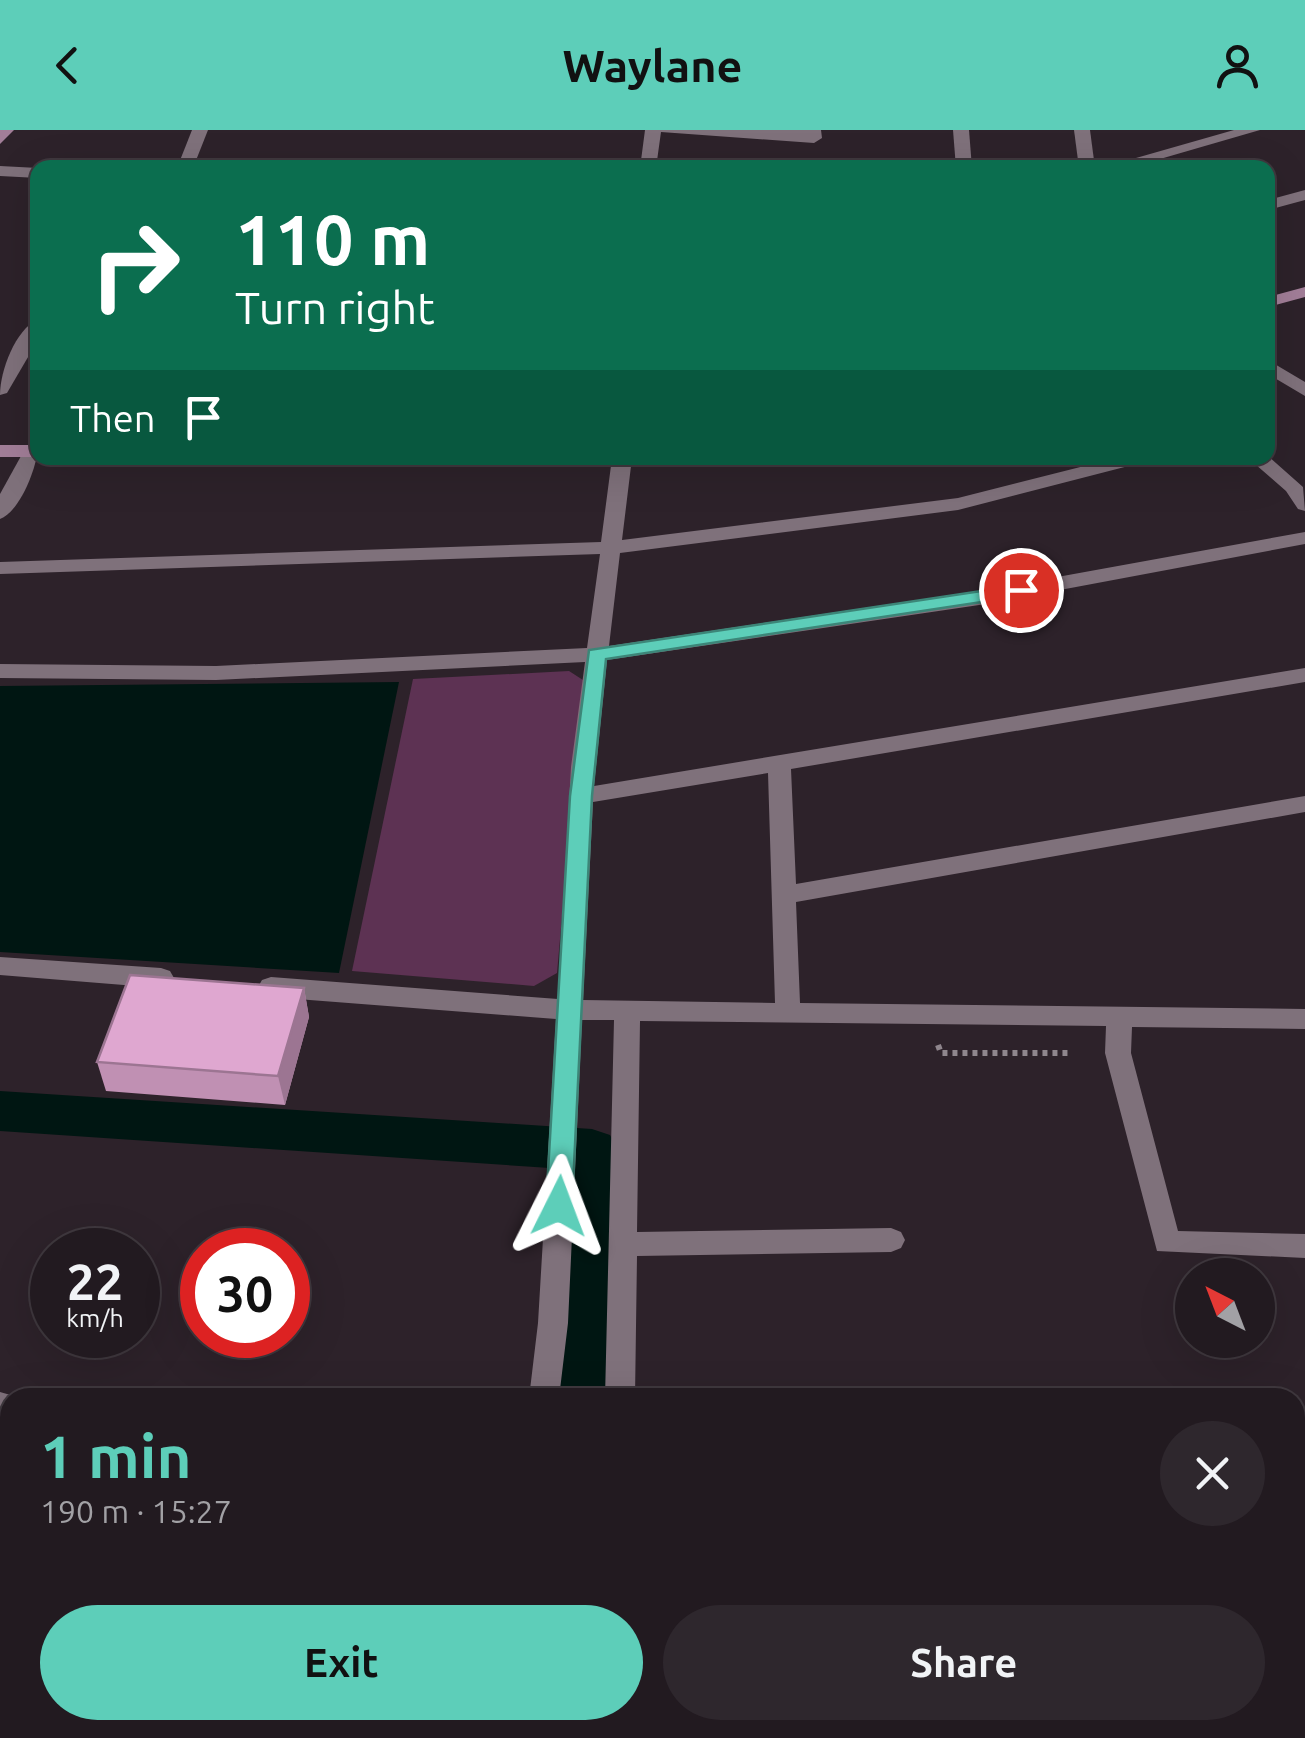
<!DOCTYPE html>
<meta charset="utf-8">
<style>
body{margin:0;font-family:Ubuntu,sans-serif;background:#2e272d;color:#f1f3f6;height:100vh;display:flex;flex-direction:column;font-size:38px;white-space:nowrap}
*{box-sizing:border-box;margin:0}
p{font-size:32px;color:#a2a1a5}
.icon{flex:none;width:55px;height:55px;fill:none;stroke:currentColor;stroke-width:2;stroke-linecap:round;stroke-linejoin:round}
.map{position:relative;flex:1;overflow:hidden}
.panel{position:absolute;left:0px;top:1258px;width:1305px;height:352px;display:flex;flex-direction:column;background:#221a20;border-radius:30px 30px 0 0;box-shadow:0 10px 40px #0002,0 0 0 2px #3f383e}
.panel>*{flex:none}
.top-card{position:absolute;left:30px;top:30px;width:1245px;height:305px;border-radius:20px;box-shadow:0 10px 40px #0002,0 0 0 2px #3f383e;background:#0b6e4f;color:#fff;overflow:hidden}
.needle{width:65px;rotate:318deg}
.controls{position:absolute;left:1175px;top:1128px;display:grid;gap:20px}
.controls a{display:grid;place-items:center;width:100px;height:100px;border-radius:50%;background:#221a20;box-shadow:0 10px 40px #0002,0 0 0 2px #3f383e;font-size:50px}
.speed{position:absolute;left:30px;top:1098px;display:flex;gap:20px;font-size:50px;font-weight:700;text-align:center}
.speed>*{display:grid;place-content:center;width:130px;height:130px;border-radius:50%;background:#221a20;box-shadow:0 10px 40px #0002,0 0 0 2px #3f383e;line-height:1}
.speed small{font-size:25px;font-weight:400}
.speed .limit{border:15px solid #d22;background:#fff;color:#111}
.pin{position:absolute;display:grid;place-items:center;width:85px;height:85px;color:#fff;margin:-42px;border:5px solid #fff;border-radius:50%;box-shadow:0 2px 10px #0007}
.me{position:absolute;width:110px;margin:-55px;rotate:3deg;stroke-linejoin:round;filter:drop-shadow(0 0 8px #0008)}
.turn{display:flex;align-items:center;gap:35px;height:210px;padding:0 40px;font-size:45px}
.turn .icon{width:130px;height:130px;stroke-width:2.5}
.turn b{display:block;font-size:70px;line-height:85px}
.then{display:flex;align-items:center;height:95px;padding:0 40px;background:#0003;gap:20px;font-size:38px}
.round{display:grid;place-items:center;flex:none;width:105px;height:105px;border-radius:52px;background:#2e272d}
.overview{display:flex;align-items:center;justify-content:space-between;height:170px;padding:0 40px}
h1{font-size:60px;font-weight:700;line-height:75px;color:#5dceb9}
.action{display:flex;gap:20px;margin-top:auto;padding:20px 40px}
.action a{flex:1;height:115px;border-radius:60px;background:#5dceb9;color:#111;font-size:40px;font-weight:700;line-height:115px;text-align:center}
.action a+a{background:#2e272d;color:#f1f3f6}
header{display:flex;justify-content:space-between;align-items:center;height:130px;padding:0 40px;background:#5dceb9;color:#111;font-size:45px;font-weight:700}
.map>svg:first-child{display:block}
</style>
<header><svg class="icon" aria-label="back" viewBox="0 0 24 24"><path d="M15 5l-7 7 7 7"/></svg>Waylane<svg class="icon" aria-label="person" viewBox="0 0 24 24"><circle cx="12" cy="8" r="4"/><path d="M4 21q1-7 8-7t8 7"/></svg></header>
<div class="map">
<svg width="1305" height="1608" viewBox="0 0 1305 1608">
<rect width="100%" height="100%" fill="#2d222a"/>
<path fill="#5d3253" d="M569,541l14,9 -26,293 -23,13 -182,-15 61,-292z"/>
<path fill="#001612" d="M399,552l-60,291 -339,-21v-266z"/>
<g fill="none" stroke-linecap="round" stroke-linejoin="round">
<g fill="#001612" fill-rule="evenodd">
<path d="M0,961l592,38 18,6 8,15 -6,248h-58l11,-229 -565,-38z"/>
<path d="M505,1600h64v8h-66z"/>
</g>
<path stroke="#8f868d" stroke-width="6" stroke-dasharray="5 5" stroke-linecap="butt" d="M938,915l3,8h129"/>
<path fill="#7f717b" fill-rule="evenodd" d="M10,1454v54l-10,4v-54z"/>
<g fill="#7f717b" fill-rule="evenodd">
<path d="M192,0h16l-15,38h-16z"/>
<path d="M645,0h176l1,8 -8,5 -153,-11 -5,36h-16z"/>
<path d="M953,0h16l3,38h-16z"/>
<path d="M1074,0h16l5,38h-16z"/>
<path d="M1234,0h26l-131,38h-28z"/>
<path d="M0,36l38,2v10l-38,-2z"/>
<path d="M1305,60v10l-37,10v-10z"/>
<path d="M38,189v21l-31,53 -7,2c0,-24 15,-65 38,-76z"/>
<path d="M1268,230l37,22v14l-37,-22z"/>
<path d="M38,316c0,18 -17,65 -38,73v-25l26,-47z"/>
<path d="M1268,326l35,31 2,24 -7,-2 -12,-18 -38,-33z"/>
<path d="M612,328h20l-10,82 336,-42 158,-40h31l-3,4 -186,48 -338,43 -11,93 377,-56 319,-58v12l-319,60 -379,56 -13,126 711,-118v14l-514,87 5,115 509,-88v16l-509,90 4,101 505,6v20l-173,-2 -1,26 47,178 127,3v24l-148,-7 -52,-198 1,-27 -466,-5 -3,211 254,-4 10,4 4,8 -4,8 -10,4 -254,4 -2,142h-30l9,-378h-32l-14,303 -9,75h-30l9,-75 18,-304 -285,-22 -9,-3 -4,-7 4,-7 9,-3 287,22 13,-232 14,-105 -369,18 -216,-2v-14l216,2 371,-18 13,-94 -600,20v-12l601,-20zM768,643l7,230 -192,-3 10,-198z"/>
<path d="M0,827l161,11 9,3 4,7 -4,7 -9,3 -161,-13z"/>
<path d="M0,1262l21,6h-11v22h-10z"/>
<rect x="1295" y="1321" width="10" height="28"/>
<path d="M482,1600h34l-2,8h-34z"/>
</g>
<g fill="#a27e98" fill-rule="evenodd">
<path d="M0,0h14l-14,14z"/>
<path d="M1305,157v10l-37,10v-10z"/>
<rect x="0" y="315" width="38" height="12"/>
</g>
</g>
<path fill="#c090b3" d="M304,858l5,29 -24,88 -179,-14 -9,-29z"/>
<path fill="#9c7592" d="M304,858l5,29 -24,88 -7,-29z"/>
<path fill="#dfa7d0" stroke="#9c7592" stroke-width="2.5" d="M130,845l174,13 -26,88 -181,-14z"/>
<path fill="#5dceb9" stroke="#3c8678" stroke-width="2.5" d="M1021,455l7,1v9l-422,64 -14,137 -20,410 -13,11 -9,-4 -4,-7 24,-410 19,-146z"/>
</svg>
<div class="controls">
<a><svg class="needle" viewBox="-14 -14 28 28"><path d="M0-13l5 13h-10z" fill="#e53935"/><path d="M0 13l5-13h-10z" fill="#a2a1a5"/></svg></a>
</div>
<div class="speed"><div>22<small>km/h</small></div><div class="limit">30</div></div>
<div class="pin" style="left:1021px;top:460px;background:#d93025"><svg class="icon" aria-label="arrive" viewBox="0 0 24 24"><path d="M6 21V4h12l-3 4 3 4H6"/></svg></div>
<svg class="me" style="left:559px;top:1076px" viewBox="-20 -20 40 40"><path d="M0-17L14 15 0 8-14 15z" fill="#5dceb9" stroke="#fff" stroke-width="4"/></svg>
<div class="top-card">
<div class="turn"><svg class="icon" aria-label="right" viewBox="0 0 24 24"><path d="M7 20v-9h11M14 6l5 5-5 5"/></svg><div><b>110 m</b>Turn right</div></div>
<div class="then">Then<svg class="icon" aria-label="arrive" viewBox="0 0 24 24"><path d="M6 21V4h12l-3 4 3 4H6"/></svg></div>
</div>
<section class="panel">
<div class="overview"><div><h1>1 min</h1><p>190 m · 15:27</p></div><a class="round"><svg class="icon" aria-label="close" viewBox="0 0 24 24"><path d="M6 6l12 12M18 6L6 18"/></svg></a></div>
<div class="action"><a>Exit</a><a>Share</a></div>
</section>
</div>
